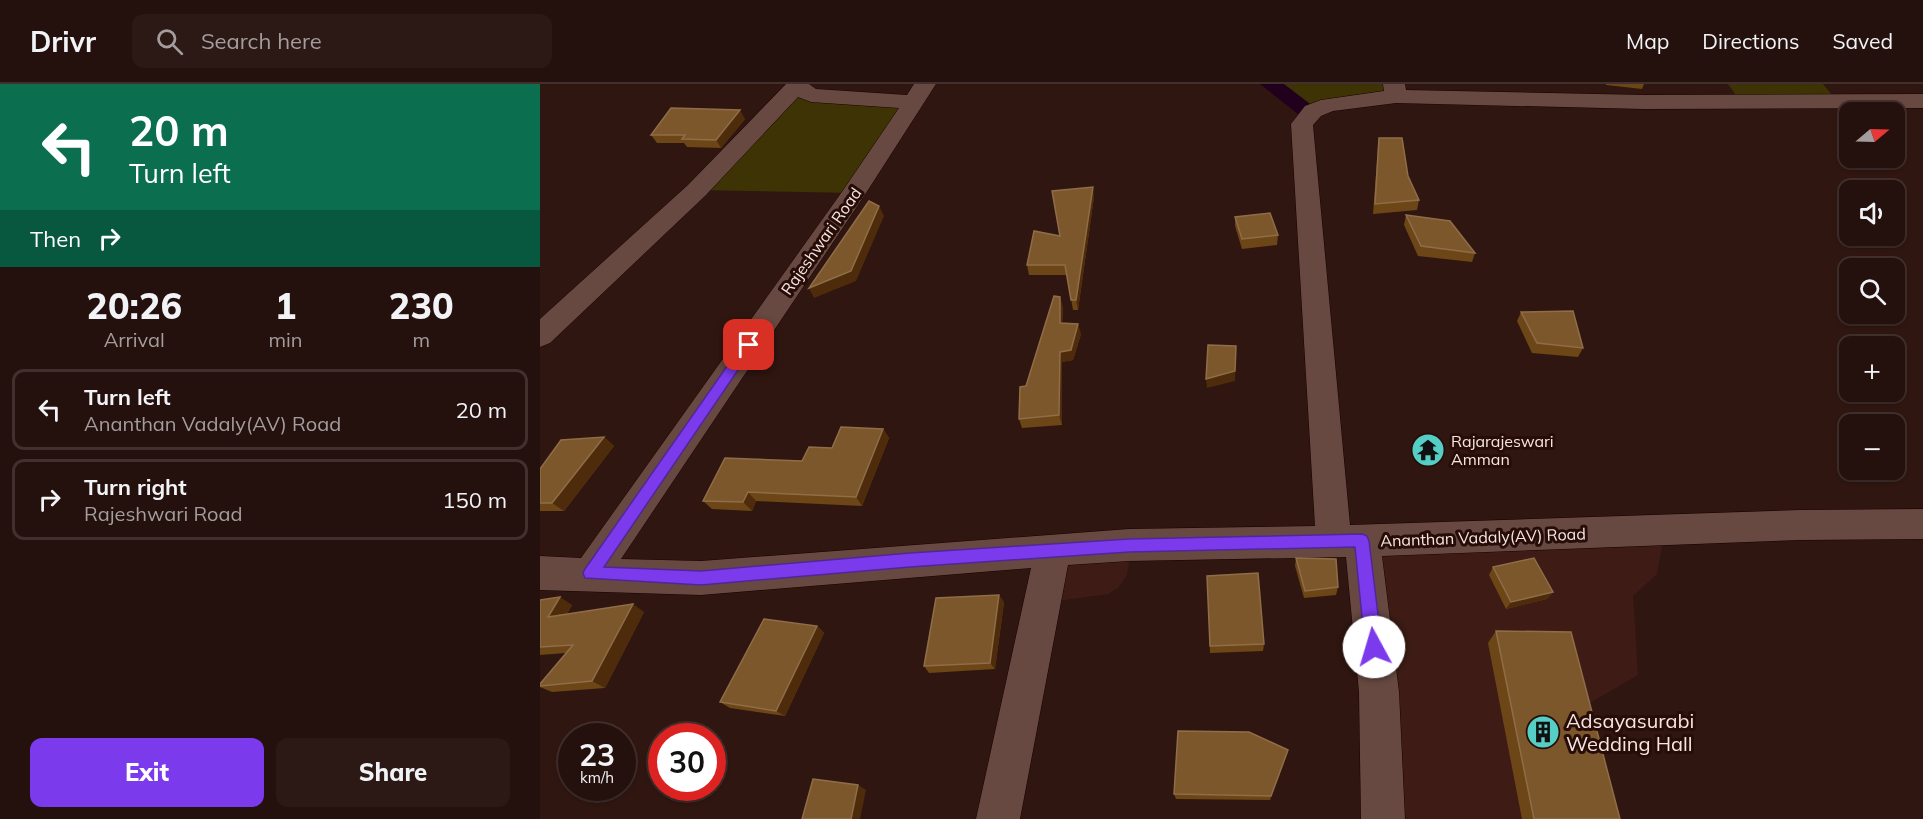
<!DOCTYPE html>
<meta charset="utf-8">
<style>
body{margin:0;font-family:Mulish,sans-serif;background:#2c1915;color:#f1f3f6;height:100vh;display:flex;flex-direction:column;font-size:22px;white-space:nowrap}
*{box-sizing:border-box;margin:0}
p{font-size:20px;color:#a39d9d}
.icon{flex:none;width:33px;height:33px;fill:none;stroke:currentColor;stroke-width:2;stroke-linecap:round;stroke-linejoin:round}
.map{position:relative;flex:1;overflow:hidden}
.side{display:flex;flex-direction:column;background:#24100c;width:540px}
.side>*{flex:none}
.banner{background:#0b6e4f;color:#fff;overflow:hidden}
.needle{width:39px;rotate:71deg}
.buttons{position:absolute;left:1299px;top:18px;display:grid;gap:12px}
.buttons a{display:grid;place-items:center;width:66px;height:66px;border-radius:12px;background:#24100c;box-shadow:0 2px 4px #0004,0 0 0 2px #41302d;font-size:30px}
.speed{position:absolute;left:18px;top:639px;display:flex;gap:12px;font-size:30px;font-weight:700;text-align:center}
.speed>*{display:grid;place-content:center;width:78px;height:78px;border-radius:50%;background:#24100c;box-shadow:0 2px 4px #0004,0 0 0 2px #41302d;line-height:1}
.speed small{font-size:15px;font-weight:400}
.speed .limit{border:9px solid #d22;background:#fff;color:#111}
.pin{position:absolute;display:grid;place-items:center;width:51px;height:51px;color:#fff;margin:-26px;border-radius:12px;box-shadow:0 3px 9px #0006}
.me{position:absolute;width:66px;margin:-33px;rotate:354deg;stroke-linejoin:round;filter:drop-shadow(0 0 4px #0008)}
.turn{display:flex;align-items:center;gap:21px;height:126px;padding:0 30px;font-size:27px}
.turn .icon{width:78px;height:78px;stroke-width:2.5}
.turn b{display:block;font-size:42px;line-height:51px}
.then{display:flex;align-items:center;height:57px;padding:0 30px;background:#0003;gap:12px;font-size:22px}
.eta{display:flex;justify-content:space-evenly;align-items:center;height:102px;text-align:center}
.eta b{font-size:36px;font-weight:800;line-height:42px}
.button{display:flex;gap:12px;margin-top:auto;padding:12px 30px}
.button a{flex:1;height:69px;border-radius:12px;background:#7c3aed;color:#fff;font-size:24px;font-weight:800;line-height:69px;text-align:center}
.button a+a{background:#2c1915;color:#f1f3f6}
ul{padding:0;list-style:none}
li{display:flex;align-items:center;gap:18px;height:81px;margin:0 12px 9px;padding:0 18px;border:3px solid #41302d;border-radius:12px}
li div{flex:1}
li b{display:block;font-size:22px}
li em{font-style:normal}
header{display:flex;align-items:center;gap:36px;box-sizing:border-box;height:84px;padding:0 30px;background:#24100c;border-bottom:2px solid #41302d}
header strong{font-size:28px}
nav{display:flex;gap:33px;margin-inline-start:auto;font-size:21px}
.search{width:420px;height:54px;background:#2c1915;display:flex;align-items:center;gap:15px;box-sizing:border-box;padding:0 21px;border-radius:12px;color:#a39d9d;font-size:22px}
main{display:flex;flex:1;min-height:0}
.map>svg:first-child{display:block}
</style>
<header>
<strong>Drivr</strong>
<div class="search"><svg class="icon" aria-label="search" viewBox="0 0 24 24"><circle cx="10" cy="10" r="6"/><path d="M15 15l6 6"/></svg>Search here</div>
<nav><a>Map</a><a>Directions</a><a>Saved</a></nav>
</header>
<main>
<section class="side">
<div class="banner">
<div class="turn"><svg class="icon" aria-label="left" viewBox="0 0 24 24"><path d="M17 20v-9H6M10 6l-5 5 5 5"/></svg><div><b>20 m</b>Turn left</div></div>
<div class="then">Then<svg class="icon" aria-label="right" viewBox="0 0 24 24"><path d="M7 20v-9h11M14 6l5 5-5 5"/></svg></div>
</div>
<div class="eta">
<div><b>20:26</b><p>Arrival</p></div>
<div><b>1</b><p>min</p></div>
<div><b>230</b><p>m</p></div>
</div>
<ul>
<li><svg class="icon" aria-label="left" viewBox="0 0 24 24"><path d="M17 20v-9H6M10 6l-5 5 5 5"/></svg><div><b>Turn left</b><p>Ananthan Vadaly(AV) Road</p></div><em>20 m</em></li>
<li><svg class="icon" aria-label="right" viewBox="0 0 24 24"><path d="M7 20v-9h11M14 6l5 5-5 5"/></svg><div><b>Turn right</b><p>Rajeshwari Road</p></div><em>150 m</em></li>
</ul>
<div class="button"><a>Exit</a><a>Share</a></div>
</section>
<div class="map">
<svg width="1383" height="735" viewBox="0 0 1383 735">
<rect width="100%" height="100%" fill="#301610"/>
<g fill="#3e1c15">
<path d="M1125,446l-8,44 -24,22 5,79 -48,28 21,116h-228l-21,-278z"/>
<path d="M513,467l77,5 -3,19 -9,13 -10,6 -51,7z"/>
</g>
<g fill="#3d3304">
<path d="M730,0h124l2,12 -85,17z"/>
<path d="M1188,0h95l14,17 -98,-1z"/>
<path d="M256,2l15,9 103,7 -60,91 -157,-3z"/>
</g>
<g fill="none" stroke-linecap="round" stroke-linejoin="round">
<path fill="#21001e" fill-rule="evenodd" d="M720,0h24l38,29 -3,5 -8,1 -8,-1z"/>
<defs>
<path id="street" d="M246,0h23l7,5 91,6 7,-11h22l-70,109 -245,366 80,2 428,-32 186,-3 -24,-402 14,-18 16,-6 63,-9 -1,-7h22l1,6 238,5 279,-1v14l-279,1 -248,-6 -63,8 -12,5 -8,9 37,400 450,-15 123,-1v30l-123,1 -418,16 17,136 6,127h-44l-2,-127 -13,-135 -217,4 -61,4 -48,254h-44l55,-251 -330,27 -161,-5v-34l41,2 263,-369 55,-81 -88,-6 -13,-5 -92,98 -156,148 -10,4v-28l148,-134z"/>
</defs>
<use href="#street" stroke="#170201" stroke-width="1"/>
<use href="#street" fill="#674941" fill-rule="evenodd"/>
</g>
<g fill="#6c4616">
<path d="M1066,0h38l-2,5 -36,-4z"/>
<path d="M205,35l-24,29 -34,-1 -3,-4h-27l-6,-8z"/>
<path d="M839,54l40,62 -2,10 -44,4 5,-67z"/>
<path d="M554,113l-16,113h-5l-6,-35h-38l-2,-10 33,-29z"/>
<path d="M866,131l69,38 -3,9 -54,-6 -14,-31z"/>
<path d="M695,133l43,18 -1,10 -35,4 -7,-23z"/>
<path d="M523,223l-1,16 19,11 -8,26 -11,2v63l-40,3 -3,-9 7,-33z"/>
<path d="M981,228l62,36 -5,9 -46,-4 -15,-32z"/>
<path d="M343,345l6,9 -27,68 -106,-5 -4,10 -40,-2 -9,-8 129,-53z"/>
<path d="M64,353l10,9 -50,65h-24v-42z"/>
<path d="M756,474l42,29 -2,8 -32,3 -9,-32z"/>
<path d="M953,483l60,25 -6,7 -41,10 -17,-34z"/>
<path d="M667,492l57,68 -1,7 -53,2z"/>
<path d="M0,516l32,5 -5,9 77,-2 -39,76 -53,4 -12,-5v-3l26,-31 -26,2z"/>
<path d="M464,518l-9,67 -66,4 -5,-7z"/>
<path d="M277,542l7,7 -39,83 -55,-8 -10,-6z"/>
<path d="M956,547l124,188h-98l-34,-176z"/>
<path d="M748,666l-18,50 -94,-1 -2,-5z"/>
</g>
<g fill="#4e2c0b">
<path d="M200,26l5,9 -24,29 -5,-8z"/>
<path d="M553,103l1,10 -16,113 -2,-10z"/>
<path d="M339,122l5,10 -28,65 -42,17 -5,-10z"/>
<path d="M520,213l3,10 -1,26 -2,-10z"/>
<path d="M538,240l3,10 -8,26 -11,2v63l-3,-10 1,-63z"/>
<path d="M696,262l-1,35 -28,7 -1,-9z"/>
<path d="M343,345l6,9 -27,68 -6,-9z"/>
<path d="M64,353l10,9 -50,65 -12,-8z"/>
<path d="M208,408l8,9 -4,10 -9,-9z"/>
<path d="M1013,508l-6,7 -41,10 5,-7z"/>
<path d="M459,511l5,7 -9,67 -5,-6z"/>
<path d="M20,513l12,8 -11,19 -13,-7z"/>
<path d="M93,520l11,8 -39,76 -13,-7z"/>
<path d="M277,542l7,7 -39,83 -9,-5z"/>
<path d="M748,666l-1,5 -17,45 1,-4z"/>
<path d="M318,701l8,5 -6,29h-9z"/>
</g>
<g fill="#7c572c" stroke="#8f6d48" stroke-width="1.5">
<path d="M131,24l69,2 -24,30 -34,-1 3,-4h-34z"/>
<path d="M839,54h23l6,38 11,24 -44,4z"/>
<path d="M553,103l-17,113h-5l-6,-35h-38l7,-34 26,5 -8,-45z"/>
<path d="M329,117l10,5 -28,65 -42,17z"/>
<path d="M730,129l8,22 -36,4 -7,-22z"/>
<path d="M866,131l44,6 25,32 -54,-7z"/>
<path d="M514,212l6,1v26l18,1 -7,26 -11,2 -1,63 -40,4 1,-32 6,-1z"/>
<path d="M1033,227l10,37 -46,-5 -16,-31z"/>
<path d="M668,261l28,1 -1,25 -29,8z"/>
<path d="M301,343l42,2 -27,68 -108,-5 -5,10 -40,-1 22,-43 77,3 7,-14 23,1z"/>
<path d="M64,353l-52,66h-12v-34l21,-29z"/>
<path d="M756,474l40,1 2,28 -33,4z"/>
<path d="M994,474l19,34 -42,10 -18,-35z"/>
<path d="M718,489l6,71 -54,2 -3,-70z"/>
<path d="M459,511l-9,68 -66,3 12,-68z"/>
<path d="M20,513l-12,20 85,-13 -41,77 -52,5v-2l33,-39 -33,2v-47z"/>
<path d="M224,535l53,7 -41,85 -56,-9z"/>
<path d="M956,547l75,1 49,187h-86z"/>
<path d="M638,647l71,1 39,18 -17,46 -97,-2z"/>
<path d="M273,695l45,6 -7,34h-49z"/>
</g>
<path fill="#7c3aed" stroke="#51269a" stroke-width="1.5" d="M209,257l6,4 -2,3 -149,219 97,4 209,-18 219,-14 233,-5 5,2 2,5 13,106 -3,5 -5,2 -6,-2 -3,-5 -10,-100 -226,5 -219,15 -209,18 -116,-7 -2,-5 2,-4 159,-227z"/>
<defs>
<symbol id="temple-disc" viewBox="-11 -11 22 22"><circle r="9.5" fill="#55cec6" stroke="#260d07"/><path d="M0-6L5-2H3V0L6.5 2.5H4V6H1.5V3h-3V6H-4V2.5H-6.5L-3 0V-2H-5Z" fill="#111"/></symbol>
<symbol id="building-disc" viewBox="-11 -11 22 22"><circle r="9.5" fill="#55cec6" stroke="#260d07"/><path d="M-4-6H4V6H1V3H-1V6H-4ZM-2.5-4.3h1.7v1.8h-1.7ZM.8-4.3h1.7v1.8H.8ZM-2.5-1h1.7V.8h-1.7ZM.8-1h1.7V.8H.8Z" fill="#111"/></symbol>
</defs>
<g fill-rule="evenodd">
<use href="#temple-disc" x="869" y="347" width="38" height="38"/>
<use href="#building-disc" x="984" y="629" width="38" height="38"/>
</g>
<g text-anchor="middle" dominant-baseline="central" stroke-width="6" stroke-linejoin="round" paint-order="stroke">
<g font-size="16" fill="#f8e4e0" stroke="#260d07">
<text transform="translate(281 157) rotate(-55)">Rajeshwari Road</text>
<text transform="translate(943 453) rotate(-2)">Ananthan Vadaly(AV) Road</text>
</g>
<g font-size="16" fill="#f8e4e0" stroke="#260d07" text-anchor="start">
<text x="911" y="357">Rajarajeswari<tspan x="911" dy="18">Amman</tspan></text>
</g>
<g font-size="20" fill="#f8e4e0" stroke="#260d07" text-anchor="start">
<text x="1026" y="636">Adsayasurabi<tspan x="1026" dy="23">Wedding Hall</tspan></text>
</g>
</g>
</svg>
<div class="buttons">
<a><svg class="needle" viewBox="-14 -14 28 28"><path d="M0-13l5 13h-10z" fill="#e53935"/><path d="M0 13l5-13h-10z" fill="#a39d9d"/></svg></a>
<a><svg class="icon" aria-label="sound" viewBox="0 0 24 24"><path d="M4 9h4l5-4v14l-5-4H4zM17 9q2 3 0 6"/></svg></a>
<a><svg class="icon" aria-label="search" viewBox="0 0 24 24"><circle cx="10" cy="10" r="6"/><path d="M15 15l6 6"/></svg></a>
<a>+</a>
<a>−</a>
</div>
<div class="speed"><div>23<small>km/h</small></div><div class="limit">30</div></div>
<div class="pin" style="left:209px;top:261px;background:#d93025"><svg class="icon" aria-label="arrive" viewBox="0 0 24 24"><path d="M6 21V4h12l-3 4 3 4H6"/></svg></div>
<svg class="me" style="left:834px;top:563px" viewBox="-20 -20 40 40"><circle r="19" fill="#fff"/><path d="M0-13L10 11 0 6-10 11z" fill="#7c3aed"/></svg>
</div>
</main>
